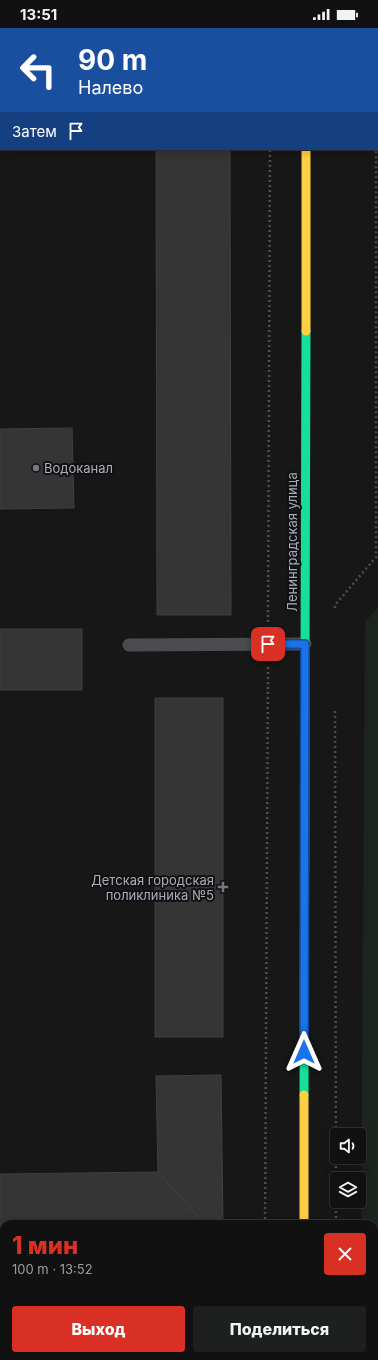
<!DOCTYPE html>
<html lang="ru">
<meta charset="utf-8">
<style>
body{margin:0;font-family:Inter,sans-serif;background:#1e1f1f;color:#f1f3f6;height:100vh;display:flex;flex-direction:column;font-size:15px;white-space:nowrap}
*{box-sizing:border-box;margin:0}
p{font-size:13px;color:#9c9d9f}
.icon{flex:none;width:22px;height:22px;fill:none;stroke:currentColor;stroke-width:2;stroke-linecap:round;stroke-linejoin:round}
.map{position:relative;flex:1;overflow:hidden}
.details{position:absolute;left:0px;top:1192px;width:378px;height:140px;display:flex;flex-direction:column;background:#111;border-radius:12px 12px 0 0;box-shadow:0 2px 10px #0003,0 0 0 1px #303131}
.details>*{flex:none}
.guide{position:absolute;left:0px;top:0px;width:378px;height:122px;box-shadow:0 2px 10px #0003,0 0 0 1px #303131;background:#1a4fa0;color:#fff;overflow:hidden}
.fabs{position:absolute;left:330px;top:1100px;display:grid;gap:8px}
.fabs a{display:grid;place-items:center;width:36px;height:36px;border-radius:4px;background:#111;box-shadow:0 2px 10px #0003,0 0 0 1px #303131;font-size:20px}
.pin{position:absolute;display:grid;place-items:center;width:34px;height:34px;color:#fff;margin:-17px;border-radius:8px;box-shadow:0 2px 6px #0006}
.me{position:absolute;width:44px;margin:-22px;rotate:0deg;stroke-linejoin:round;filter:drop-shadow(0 0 3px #0008)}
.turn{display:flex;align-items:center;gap:14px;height:84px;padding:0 12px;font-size:18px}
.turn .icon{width:52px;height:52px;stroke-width:2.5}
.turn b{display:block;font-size:28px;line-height:34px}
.then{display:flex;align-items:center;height:38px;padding:0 12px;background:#0003;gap:8px;font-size:15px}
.round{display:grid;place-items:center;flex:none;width:42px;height:42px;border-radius:4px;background:#1e1f1f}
.headline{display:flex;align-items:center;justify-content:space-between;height:68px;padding:0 12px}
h1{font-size:24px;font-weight:800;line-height:30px;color:#d93025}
.button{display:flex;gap:8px;margin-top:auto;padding:8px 12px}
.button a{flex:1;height:46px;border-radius:4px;background:#d93025;color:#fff;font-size:16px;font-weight:800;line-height:46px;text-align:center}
.button a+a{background:#1e1f1f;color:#f1f3f6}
.status{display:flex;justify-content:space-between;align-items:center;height:28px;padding:0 20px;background:#111;direction:ltr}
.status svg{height:11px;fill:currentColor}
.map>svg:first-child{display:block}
</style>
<div class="status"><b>13:51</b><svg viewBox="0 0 49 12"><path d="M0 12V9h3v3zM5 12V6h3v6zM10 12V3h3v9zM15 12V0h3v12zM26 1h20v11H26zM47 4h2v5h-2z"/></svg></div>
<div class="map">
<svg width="378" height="1332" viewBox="0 0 378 1332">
<rect width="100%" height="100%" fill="#171717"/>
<g fill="#1d241e">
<path d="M378,579v753h-18v-4h14v-132h-13l4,-602z"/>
<path d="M0,1290h4v38h237v4h-241z"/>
</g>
<g fill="#353536" stroke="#3f4043">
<rect x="156" y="0" width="74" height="1"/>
<path d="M156,121h74l1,466h-74z"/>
<path d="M72,400l2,80 -74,1v-80z"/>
<rect x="0" y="601" width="82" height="61"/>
<rect x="155" y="670" width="68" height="339"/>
<path d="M221,1047l2,149h-18l-47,-52 -2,-96z"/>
<path d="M158,1144l47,52h-201v23h-4v-73z"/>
</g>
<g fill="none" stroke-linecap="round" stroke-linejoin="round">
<g stroke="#4d4e52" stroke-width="2.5" stroke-dasharray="2 3" stroke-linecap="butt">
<path d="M270,1v-1"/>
<path d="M375,1v-1"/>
<path d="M335,580v-3l41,-48v-408"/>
<path d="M268,594l2,-473"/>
<path d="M335,683l1,513"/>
<path d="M265,1196l3,-557"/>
<path d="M0,1230h4"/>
<path d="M336,1328v4"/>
<path d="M262,1332v-4"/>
</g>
<path stroke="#4b4c50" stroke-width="13" d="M129,617l176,-1"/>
<path stroke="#4b4c50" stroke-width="22" d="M0,1271h4"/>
<g stroke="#16e098" stroke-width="9">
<path d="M305,636l1,-333"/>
<path d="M304,1067l1,-339"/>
<path d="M304,1328v4"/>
</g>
<g stroke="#ffcf43" stroke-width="9">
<path d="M306,0v1"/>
<path d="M306,303v-182"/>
<path d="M304,1196v-129"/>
</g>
<path stroke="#f24e42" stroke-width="9" d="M305,728v-92"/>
</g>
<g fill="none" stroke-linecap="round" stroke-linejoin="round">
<defs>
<path id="route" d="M268,616h37l-1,408"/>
</defs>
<use href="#route" stroke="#114b97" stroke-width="10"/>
<use href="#route" stroke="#1a73e8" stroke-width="7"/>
</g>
<g fill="#757880" stroke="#111113" stroke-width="1.5">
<circle cx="36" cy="440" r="4"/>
<path d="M221 853h4v4h4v4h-4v4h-4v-4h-4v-4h4z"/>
</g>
<g text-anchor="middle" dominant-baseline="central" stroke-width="4" stroke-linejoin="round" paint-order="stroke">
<g font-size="13" fill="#a8adb8" stroke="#111113" text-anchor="start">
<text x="44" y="440">Водоканал</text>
<text x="214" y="852" text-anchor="end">Детская городская<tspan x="214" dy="15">поликлиника №5</tspan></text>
</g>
<g font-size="13" fill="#a8adb8" stroke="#111113">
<text transform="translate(292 514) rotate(-90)">Ленинградская улица</text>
</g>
</g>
</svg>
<div class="fabs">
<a><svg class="icon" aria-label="sound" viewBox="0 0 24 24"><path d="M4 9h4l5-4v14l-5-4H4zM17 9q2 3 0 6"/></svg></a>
<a><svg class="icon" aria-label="layers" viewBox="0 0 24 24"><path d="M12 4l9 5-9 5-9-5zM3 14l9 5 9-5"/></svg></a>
</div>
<div class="pin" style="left:268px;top:616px;background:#d93025"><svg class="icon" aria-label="arrive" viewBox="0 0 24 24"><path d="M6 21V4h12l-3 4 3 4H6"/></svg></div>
<svg class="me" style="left:304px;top:1024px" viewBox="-20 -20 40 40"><path d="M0-17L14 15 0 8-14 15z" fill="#1a73e8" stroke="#fff" stroke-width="4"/></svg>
<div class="guide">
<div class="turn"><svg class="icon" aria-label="left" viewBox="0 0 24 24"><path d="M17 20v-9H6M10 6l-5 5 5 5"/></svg><div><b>90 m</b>Налево</div></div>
<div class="then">Затем<svg class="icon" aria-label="arrive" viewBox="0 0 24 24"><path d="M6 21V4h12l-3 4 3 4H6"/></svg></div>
</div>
<section class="details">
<div class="headline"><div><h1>1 мин</h1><p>100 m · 13:52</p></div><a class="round" style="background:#d93025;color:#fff"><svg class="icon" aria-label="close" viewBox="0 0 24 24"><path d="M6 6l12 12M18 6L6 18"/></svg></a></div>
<div class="button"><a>Выход</a><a>Поделиться</a></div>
</section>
</div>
